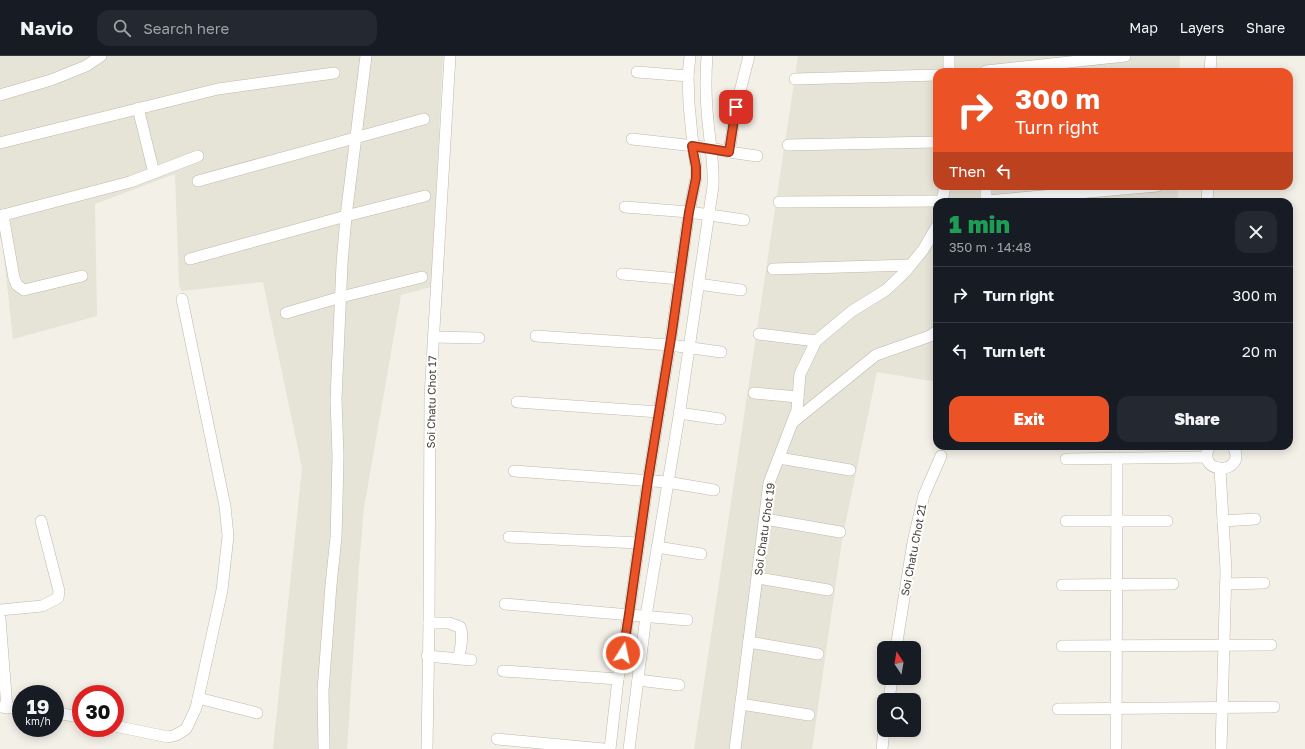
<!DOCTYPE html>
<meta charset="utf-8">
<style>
body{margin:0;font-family:"Golos Text",sans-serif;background:#242831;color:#f1f3f6;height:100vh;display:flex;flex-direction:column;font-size:15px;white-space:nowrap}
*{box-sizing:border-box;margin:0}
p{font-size:13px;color:#9ea1a6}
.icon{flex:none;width:22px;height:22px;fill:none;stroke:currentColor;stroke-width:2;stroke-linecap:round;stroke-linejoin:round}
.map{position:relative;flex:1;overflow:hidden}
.drawer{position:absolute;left:933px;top:142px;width:360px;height:252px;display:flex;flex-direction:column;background:#171b24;border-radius:12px;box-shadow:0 2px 10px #0003}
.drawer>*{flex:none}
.hud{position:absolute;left:933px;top:12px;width:360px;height:122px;border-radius:12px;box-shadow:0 2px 10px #0003;background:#eb5327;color:#fff;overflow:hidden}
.needle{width:26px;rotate:348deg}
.buttons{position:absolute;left:877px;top:585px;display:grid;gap:8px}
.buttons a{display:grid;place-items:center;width:44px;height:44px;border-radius:8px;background:#171b24;box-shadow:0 2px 10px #0003;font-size:20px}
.speed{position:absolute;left:12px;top:629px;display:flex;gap:8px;font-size:20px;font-weight:700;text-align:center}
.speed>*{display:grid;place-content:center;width:52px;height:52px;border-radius:50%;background:#171b24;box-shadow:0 2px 10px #0003;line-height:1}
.speed small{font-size:10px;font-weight:400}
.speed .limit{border:6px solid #d22;background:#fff;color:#111}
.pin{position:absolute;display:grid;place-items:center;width:34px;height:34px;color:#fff;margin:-17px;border-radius:8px;box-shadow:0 2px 6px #0006}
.me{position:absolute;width:44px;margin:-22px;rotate:10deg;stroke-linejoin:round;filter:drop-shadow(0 0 3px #0008)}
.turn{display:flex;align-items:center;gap:14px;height:84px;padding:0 16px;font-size:18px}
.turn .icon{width:52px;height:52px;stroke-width:2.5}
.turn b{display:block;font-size:28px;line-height:34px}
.then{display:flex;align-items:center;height:38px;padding:0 16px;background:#0003;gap:8px;font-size:15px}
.round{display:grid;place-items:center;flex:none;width:42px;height:42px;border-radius:12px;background:#242831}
.head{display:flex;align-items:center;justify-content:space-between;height:68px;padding:0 16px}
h1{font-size:24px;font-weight:800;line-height:30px;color:#1e9e55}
.cta{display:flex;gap:8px;margin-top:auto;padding:8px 16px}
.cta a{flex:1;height:46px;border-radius:12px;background:#eb5327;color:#fff;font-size:16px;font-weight:800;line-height:46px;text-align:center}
.cta a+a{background:#242831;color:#f1f3f6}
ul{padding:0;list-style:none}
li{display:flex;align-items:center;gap:12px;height:56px;padding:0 16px;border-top:1px solid #363941}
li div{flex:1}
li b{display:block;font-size:15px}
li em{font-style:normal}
header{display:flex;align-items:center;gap:24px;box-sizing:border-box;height:56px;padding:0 20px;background:#171b24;border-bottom:1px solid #363941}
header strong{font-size:19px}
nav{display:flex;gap:22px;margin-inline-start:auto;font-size:14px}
.search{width:280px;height:36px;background:#242831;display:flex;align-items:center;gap:10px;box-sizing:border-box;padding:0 14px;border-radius:12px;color:#9ea1a6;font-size:15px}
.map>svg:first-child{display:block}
</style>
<header>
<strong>Navio</strong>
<div class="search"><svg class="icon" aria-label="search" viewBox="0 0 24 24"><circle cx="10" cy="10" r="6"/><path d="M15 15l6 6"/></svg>Search here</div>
<nav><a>Map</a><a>Layers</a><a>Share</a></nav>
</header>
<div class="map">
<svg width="1305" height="693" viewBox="0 0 1305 693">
<rect width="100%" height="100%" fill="#f3f0e8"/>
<g fill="#e6e3d7">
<path d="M0,0h443l-12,231 -30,8 -37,213 -5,59 -12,182h-74l29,-281 -39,-186 -81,9 -3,-5 -4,-112 -80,30 2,112 -84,23 -11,-100h-2z"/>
<path d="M798,0h382l-1,16h-242v114h241v16h-241v180l-60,-10 -35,168 -30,209h-118z"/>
</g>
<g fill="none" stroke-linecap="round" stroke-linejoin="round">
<defs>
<g id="minor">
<path d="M949,0v16"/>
<path d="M986,15l139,-15"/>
<path d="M637,16l51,4"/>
<path d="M1210,16l1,-16"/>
<path d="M795,23l142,-4"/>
<path d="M0,39l51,-15 35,-14 15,-10"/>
<path d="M138,52l16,65"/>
<path d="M632,83l80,9 17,4 7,-45 13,-51"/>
<path d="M0,87l218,-54 116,-16"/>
<path d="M788,89l149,-3"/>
<path d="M729,96l28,4"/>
<path d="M198,125l226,-62"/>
<path d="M986,145l171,-15"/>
<path d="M779,146l164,-1"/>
<path d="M942,146l3,-16"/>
<path d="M986,146v-16"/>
<path d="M1207,146l1,-16"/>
<path d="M625,151l64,5 55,8"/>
<path d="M3,159l11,63 3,7 7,5 58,-14"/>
<path d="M0,160l130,-34 68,-26"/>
<path d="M190,203l156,-43 79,-20"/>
<path d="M773,213l138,-4"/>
<path d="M622,218l58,5"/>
<path d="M698,228l43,6"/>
<path d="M286,257l55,-16 81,-20"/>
<path d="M759,278l57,7"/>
<path d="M536,280l134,9 51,7"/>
<path d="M433,281l46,1"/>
<path d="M754,337l44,4"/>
<path d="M517,346l142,10"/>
<path d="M679,357l41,6"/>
<path d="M793,366l83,-67 54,-19 7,-5"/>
<path d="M1210,390c-17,29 39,30 23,0"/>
<path d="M779,402l71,12"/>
<path d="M1066,403l141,-2"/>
<path d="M1220,413l6,102 -5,178"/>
<path d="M514,415l153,11 47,8"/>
<path d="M765,463l75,13"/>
<path d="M1066,465h101"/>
<path d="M1223,465l32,-2"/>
<path d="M509,481l130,6"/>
<path d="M657,491l44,7"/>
<path d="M758,522l70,12"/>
<path d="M1226,528l38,-1"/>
<path d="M1062,529l111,-1"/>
<path d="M505,548l182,16"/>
<path d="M0,554l42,-4 16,-8 1,-7 -18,-70"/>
<path d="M0,563l7,89"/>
<path d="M429,567h20l11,4c4,9 0,22 -1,31"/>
<path d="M749,586l69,12"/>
<path d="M1062,590l209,-1"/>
<path d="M896,592l17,-106 11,-47 17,-39"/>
<path d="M427,600l44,4"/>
<path d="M503,615l115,8"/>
<path d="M638,624l41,5"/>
<path d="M198,642l59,15"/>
<path d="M889,644l3,-22"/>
<path d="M741,648l68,11"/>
<path d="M1,651l20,2"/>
<path d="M1058,653l216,-2"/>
<path d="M55,657l26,4"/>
<path d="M115,670l53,11 8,-2 10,-6 10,-21 26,-118 6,-54 -3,-30 -43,-207"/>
<path d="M497,683l107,10"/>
<path d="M324,693l-1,-58 8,-106 5,-48 1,-37 1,-44 -2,-57 6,-135 4,-48 20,-160"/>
<path d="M427,693l2,-126 1,-226 20,-341"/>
<path d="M610,693l8,-70 11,-65 19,-134 22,-135 19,-133 7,-34v-11l-3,-21 -4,-42 -1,-28 2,-20"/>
<path d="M629,693l17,-133 33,-200 34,-230c1,-20 -2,-35 -4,-55 -3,-25 -4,-50 -2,-75"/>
<path d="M735,693l34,-266 28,-73 3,-36 16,-33 36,-30 34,-21 19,-18 18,-22 14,-24"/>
<path d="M882,693l2,-19"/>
<path d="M1116,693l1,-291"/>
</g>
</defs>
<use href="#minor" stroke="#beb9ab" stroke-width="12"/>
<use href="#minor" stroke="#fff" stroke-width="11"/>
</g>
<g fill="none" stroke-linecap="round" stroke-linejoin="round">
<defs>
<path id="route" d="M623,597l6,-39 19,-134 24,-148 17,-120 7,-34v-11l-4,-21 37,6 7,-45"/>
</defs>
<use href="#route" stroke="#993619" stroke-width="10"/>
<use href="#route" stroke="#eb5327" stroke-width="7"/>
</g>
<g text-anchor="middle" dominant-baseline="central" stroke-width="4" stroke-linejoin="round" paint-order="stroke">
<g font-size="11" fill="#464137" stroke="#fff">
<text transform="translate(431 346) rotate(-89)">Soi Chatu Chot 17</text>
<text transform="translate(764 473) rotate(-82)">Soi Chatu Chot 19</text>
<text transform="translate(913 494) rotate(-79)">Soi Chatu Chot 21</text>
</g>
</g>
</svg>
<div class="buttons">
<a><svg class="needle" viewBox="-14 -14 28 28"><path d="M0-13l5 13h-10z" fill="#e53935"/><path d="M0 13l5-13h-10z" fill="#9ea1a6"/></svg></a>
<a><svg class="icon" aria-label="search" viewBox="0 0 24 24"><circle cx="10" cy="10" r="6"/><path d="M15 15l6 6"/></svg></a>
</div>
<div class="speed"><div>19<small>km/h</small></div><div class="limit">30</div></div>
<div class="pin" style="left:736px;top:51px;background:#d93025"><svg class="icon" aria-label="arrive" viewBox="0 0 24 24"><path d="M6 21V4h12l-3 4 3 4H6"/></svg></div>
<svg class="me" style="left:623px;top:597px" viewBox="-20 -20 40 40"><circle r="17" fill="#eb5327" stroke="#fff" stroke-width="3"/><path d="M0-11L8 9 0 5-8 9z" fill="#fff"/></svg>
<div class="hud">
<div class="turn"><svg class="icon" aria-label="right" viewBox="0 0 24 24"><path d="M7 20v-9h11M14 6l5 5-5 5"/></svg><div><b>300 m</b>Turn right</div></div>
<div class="then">Then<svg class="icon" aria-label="left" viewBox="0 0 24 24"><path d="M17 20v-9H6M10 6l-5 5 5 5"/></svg></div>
</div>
<section class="drawer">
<div class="head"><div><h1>1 min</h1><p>350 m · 14:48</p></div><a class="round"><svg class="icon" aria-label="close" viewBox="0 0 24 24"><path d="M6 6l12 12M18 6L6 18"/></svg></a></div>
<ul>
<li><svg class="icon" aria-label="right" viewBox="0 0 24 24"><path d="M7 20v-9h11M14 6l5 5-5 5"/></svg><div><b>Turn right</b></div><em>300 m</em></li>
<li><svg class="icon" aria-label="left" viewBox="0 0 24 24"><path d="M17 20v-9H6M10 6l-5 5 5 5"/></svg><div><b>Turn left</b></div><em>20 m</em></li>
</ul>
<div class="cta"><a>Exit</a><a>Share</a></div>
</section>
</div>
